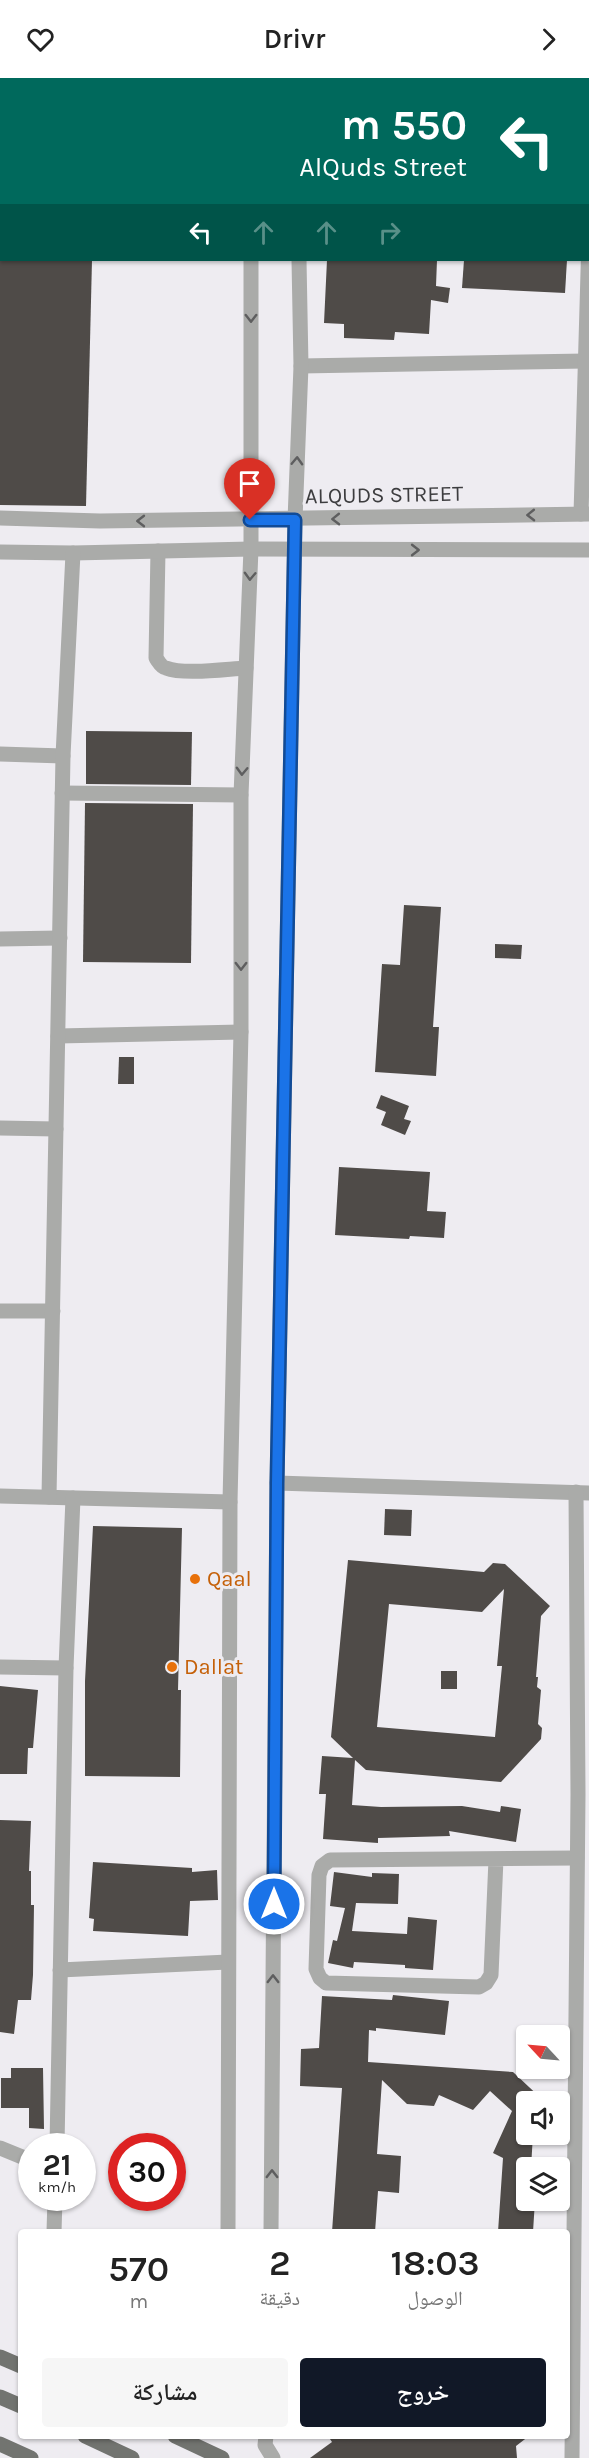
<!DOCTYPE html>
<html lang="ar">
<meta charset="utf-8">
<style>
body{margin:0;font-family:Karla,"Noto Naskh Arabic",sans-serif;background:#f6f6f6;color:#222;direction:rtl;height:100vh;display:flex;flex-direction:column;font-size:22px;white-space:nowrap}
*{box-sizing:border-box;margin:0}
p{font-size:20px;color:#767676}
.icon{flex:none;width:33px;height:33px;fill:none;stroke:currentColor;stroke-width:2;stroke-linecap:round;stroke-linejoin:round}
.map{position:relative;flex:1;overflow:hidden;direction:ltr}
.details{position:absolute;left:18px;top:2151px;width:552px;height:210px;display:flex;flex-direction:column;background:#fff;border-radius:6px;box-shadow:0 2px 4px #0004;direction:rtl}
.details>*{flex:none}
.guide{position:absolute;left:0px;top:0px;width:590px;height:183px;box-shadow:0 2px 4px #0004;direction:rtl;background:#00695c;color:#fff;overflow:hidden}
.needle{width:39px;rotate:296deg}
.buttons{position:absolute;left:516px;top:1947px;display:grid;gap:12px}
.buttons a{display:grid;place-items:center;width:54px;height:54px;border-radius:6px;background:#fff;box-shadow:0 2px 4px #0004;font-size:30px}
.speed{position:absolute;left:18px;top:2055px;display:flex;gap:12px;font-size:30px;font-weight:700;text-align:center}
.speed>*{display:grid;place-content:center;width:78px;height:78px;border-radius:50%;background:#fff;box-shadow:0 2px 4px #0004;line-height:1}
.speed small{font-size:15px;font-weight:400}
.speed .limit{border:9px solid #d22;background:#fff;color:#111}
.pin{position:absolute;display:grid;place-items:center;width:51px;height:51px;color:#fff;margin:-62px -26px;border-radius:50% 50% 50% 0;rotate:-45deg;box-shadow:0 0 6px #0007}
.pin .icon{rotate:45deg}
.me{position:absolute;width:66px;margin:-33px;rotate:0deg;stroke-linejoin:round;filter:drop-shadow(0 0 4px #0008)}
.turn{display:flex;align-items:center;gap:21px;height:126px;padding:0 24px;font-size:27px}
.turn .icon{width:78px;height:78px;stroke-width:2.5}
.turn b{display:block;font-size:42px;line-height:51px}
.lanes{display:flex;align-items:center;height:57px;padding:0 24px;background:#0003;justify-content:center;gap:30px;direction:ltr}
.lanes .off{opacity:.35}
.eta{display:flex;justify-content:space-evenly;align-items:center;height:102px;text-align:center}
.eta b{font-size:36px;font-weight:600;line-height:42px}
.action{display:flex;gap:12px;margin-top:auto;padding:12px 24px}
.action a{flex:1;height:69px;border-radius:6px;background:#111827;color:#fff;font-size:24px;font-weight:600;line-height:69px;text-align:center}
.action a+a{background:#f6f6f6;color:#222}
header{display:flex;justify-content:space-between;align-items:center;height:78px;padding:0 24px;background:#fff;font-size:27px;font-weight:600}
.map>svg:first-child{display:block}
</style>
<header><svg class="icon" aria-label="forward" viewBox="0 0 24 24"><path d="M9 5l7 7-7 7"/></svg>Drivr<svg class="icon" aria-label="heart" viewBox="0 0 24 24"><path d="M12 20l-8-8c-3-5 5-10 8-4 3-6 11-1 8 4z"/></svg></header>
<div class="map">
<svg width="589" height="2380" viewBox="0 0 589 2380">
<rect width="100%" height="100%" fill="#eeecf1"/>
<g fill="#4f4b48" fill-rule="evenodd">
<path d="M0,182h92l-6,246 -86,-1z"/>
<path d="M327,182h110l-1,26 14,2 -2,15 -17,-3 -2,34 -34,-2 -1,8 -50,-2v-14l-20,-1z"/>
<path d="M464,182h103l-2,33 -103,-5z"/>
<path d="M86,653l106,1 -1,53 -105,-1z"/>
<path d="M85,725l108,1 -2,159 -108,-1z"/>
<path d="M404,827l37,2 -8,120h6l-3,49 -61,-4 7,-108 18,1z"/>
<path d="M495,866l27,1 -1,14 -26,-1z"/>
<path d="M119,979h15v27h-16z"/>
<path d="M381,1017l28,11 -5,13 7,2 -6,14 -24,-10 5,-13 -10,-4z"/>
<path d="M339,1089l91,5 -3,39 19,1 -2,26 -34,-2 -1,3 -74,-4z"/>
<path d="M385,1431l27,1 -1,26 -27,-1z"/>
<path d="M93,1448l89,2 -4,162h3l-1,87 -95,-1v-95z"/>
<path d="M348,1482l136,12 9,-9 12,1 45,42 -9,10 -5,61h2l-1,10 4,3 -3,34 4,4 -1,11 -40,43 -135,-12 -11,-10 -3,45 29,2 81,-1 38,6 1,-6 20,3 -5,33 -67,-11 1,5 -72,2v5l-55,-4 3,-45h-7l3,-38 31,2 -22,-21zM504,1511l-7,77h5l-7,71 -118,-10 12,-123 93,8z"/>
<rect x="441" y="1593" width="16" height="18"/>
<path d="M0,1608l38,4 -5,58h-5l-1,26h-27z"/>
<path d="M0,1742l31,1 -2,50h2v34h3l-1,70 -2,25h-13l-4,34 -14,-2z"/>
<path d="M93,1784l99,6v4l25,-2 1,30 -28,1 -2,35 -95,-5 1,-12 -5,-1z"/>
<path d="M334,1794l38,5v-4l27,1 -1,30 -42,-1 -4,28 55,3 1,-17 29,3 -4,50 -28,-2v-3l-51,-3 -1,6 -25,-5 5,-23 4,1 8,-33 -15,-2z"/>
<path d="M393,1917l56,6 -4,34 -69,-7v3l-7,-1 -1,32 145,10 32,30h-19v32h7l-2,34h-5v32h9l-2,32h-35l5,-74 -10,-5 19,-42 -22,-20 -17,19 -34,-15 -5,11 -27,-2 -25,-24 -5,74 24,2 -2,37 -21,-2 -3,41h-43l10,-144 -42,-2 1,-37 18,-1 3,-52 70,4z"/>
<path d="M11,1990h32l1,61 -15,-1v-20h-28v-30h10z"/>
<path d="M328,2358h201l-13,10 1,12h-207l22,-16z"/>
</g>
<g fill="none" stroke-linecap="round" stroke-linejoin="round">
<g stroke="#aaaba9" stroke-width="15">
<path d="M376,0v2"/>
<path d="M251,2v-2"/>
<path d="M300,2v-2"/>
<path d="M485,2v-2"/>
<path d="M0,78h2"/>
<path d="M588,127h1"/>
<path d="M301,288l285,-5"/>
<path d="M581,436l8,-276"/>
<path d="M0,440l100,3 489,-7"/>
<path d="M158,473l-2,107c3,4 5,9 10,10 18,7 60,1 80,0"/>
<path d="M0,474l73,1 178,-4 338,1"/>
<path d="M0,676l63,2"/>
<path d="M62,715l179,2"/>
<path d="M0,861l60,-1"/>
<path d="M58,958l183,-4"/>
<path d="M0,1050l56,1"/>
<path d="M0,1233h53"/>
<path d="M277,1405l312,10"/>
<path d="M0,1418l230,6"/>
<path d="M49,1419l14,-741 10,-203"/>
<path d="M0,1589l66,1"/>
<path d="M496,1781l-5,116 -5,8 -7,4 -153,-4 -6,-5 -4,-9 3,-94 3,-9 8,-6 247,-2"/>
<path d="M60,1892l168,-8"/>
<path d="M57,2068l9,-478 7,-170"/>
<path d="M0,2070l32,13"/>
<path d="M54,2154l1,-34"/>
<path d="M228,2154l2,-730 11,-470v-237l10,-246v-289"/>
<path d="M271,2154l6,-749 18,-963 6,-154 -2,-106"/>
<path d="M266,2358l-1,9 8,13"/>
<path d="M572,2380l6,-664 -2,-302"/>
</g>
<g stroke="#727470" stroke-width="15">
<path d="M0,2279l21,9"/>
<path d="M0,2319l21,9"/>
<path d="M85,2358l47,22"/>
<path d="M175,2358l47,22"/>
<path d="M0,2366l31,14"/>
</g>
</g>
<defs><path id="oneway-chevron" d="M-2-3.5L2.5 0L-2 3.5" fill="none" stroke-width="1.6" stroke-linecap="round" stroke-linejoin="round" transform="scale(1.5)"/></defs>
<g stroke="#5e5e5f">
<use href="#oneway-chevron" transform="translate(251 240) rotate(90)"/>
<use href="#oneway-chevron" transform="translate(297 383) rotate(-88)"/>
<use href="#oneway-chevron" transform="translate(531 437) rotate(179)"/>
<use href="#oneway-chevron" transform="translate(336 441) rotate(179)"/>
<use href="#oneway-chevron" transform="translate(141 443) rotate(180)"/>
<use href="#oneway-chevron" transform="translate(415 472)"/>
<use href="#oneway-chevron" transform="translate(250 498) rotate(92)"/>
<use href="#oneway-chevron" transform="translate(242 693) rotate(92)"/>
<use href="#oneway-chevron" transform="translate(241 888) rotate(90)"/>
<use href="#oneway-chevron" transform="translate(273 1901) rotate(-90)"/>
<use href="#oneway-chevron" transform="translate(272 2096) rotate(-90)"/>
</g>
<g fill="none" stroke-linecap="round" stroke-linejoin="round">
<defs>
<path id="route" d="M250,442h45l-18,963 -3,421"/>
</defs>
<use href="#route" stroke="#114b97" stroke-width="15"/>
<use href="#route" stroke="#1a73e8" stroke-width="10"/>
</g>
<g fill="#e8710a" stroke="#eeecf1" stroke-width="2">
<circle cx="195" cy="1501" r="6"/>
<circle cx="172" cy="1589" r="6"/>
</g>
<g text-anchor="middle" dominant-baseline="central" stroke-width="6" stroke-linejoin="round" paint-order="stroke">
<g font-size="22" fill="#3d3d3f" stroke="#eeecf1">
<text transform="translate(384 417) rotate(-1)">ALQUDS STREET</text>
</g>
<g font-size="22" fill="#c56008" stroke="#eeecf1" text-anchor="start">
<text x="207" y="1501">Qaal</text>
<text x="184" y="1589">Dallat</text>
</g>
</g>
</svg>
<div class="buttons">
<a><svg class="needle" viewBox="-14 -14 28 28"><path d="M0-13l5 13h-10z" fill="#e53935"/><path d="M0 13l5-13h-10z" fill="#767676"/></svg></a>
<a><svg class="icon" aria-label="sound" viewBox="0 0 24 24"><path d="M4 9h4l5-4v14l-5-4H4zM17 9q2 3 0 6"/></svg></a>
<a><svg class="icon" aria-label="layers" viewBox="0 0 24 24"><path d="M12 4l9 5-9 5-9-5zM3 14l9 5 9-5"/></svg></a>
</div>
<div class="speed"><div>21<small>km/h</small></div><div class="limit">30</div></div>
<div class="pin" style="left:250px;top:442px;background:#d93025"><svg class="icon" aria-label="arrive" viewBox="0 0 24 24"><path d="M6 21V4h12l-3 4 3 4H6"/></svg></div>
<svg class="me" style="left:274px;top:1826px" viewBox="-20 -20 40 40"><circle r="17" fill="#1a73e8" stroke="#fff" stroke-width="3"/><path d="M0-11L8 9 0 5-8 9z" fill="#fff"/></svg>
<div class="guide">
<div class="turn"><svg class="icon" aria-label="left" viewBox="0 0 24 24"><path d="M17 20v-9H6M10 6l-5 5 5 5"/></svg><div><b>550 m</b>AlQuds Street</div></div>
<div class="lanes"><svg class="icon" aria-label="left" viewBox="0 0 24 24"><path d="M17 20v-9H6M10 6l-5 5 5 5"/></svg><svg class="icon off" aria-label="ahead" viewBox="0 0 24 24"><path d="M12 20V5M6 11l6-6 6 6"/></svg><svg class="icon off" aria-label="ahead" viewBox="0 0 24 24"><path d="M12 20V5M6 11l6-6 6 6"/></svg><svg class="icon off" aria-label="right" viewBox="0 0 24 24"><path d="M7 20v-9h11M14 6l5 5-5 5"/></svg></div>
</div>
<section class="details">
<div class="eta">
<div><b>18:03</b><p>الوصول</p></div>
<div><b>2</b><p>دقيقة</p></div>
<div><b>570</b><p>m</p></div>
</div>
<div class="action"><a>خروج</a><a>مشاركة</a></div>
</section>
</div>
